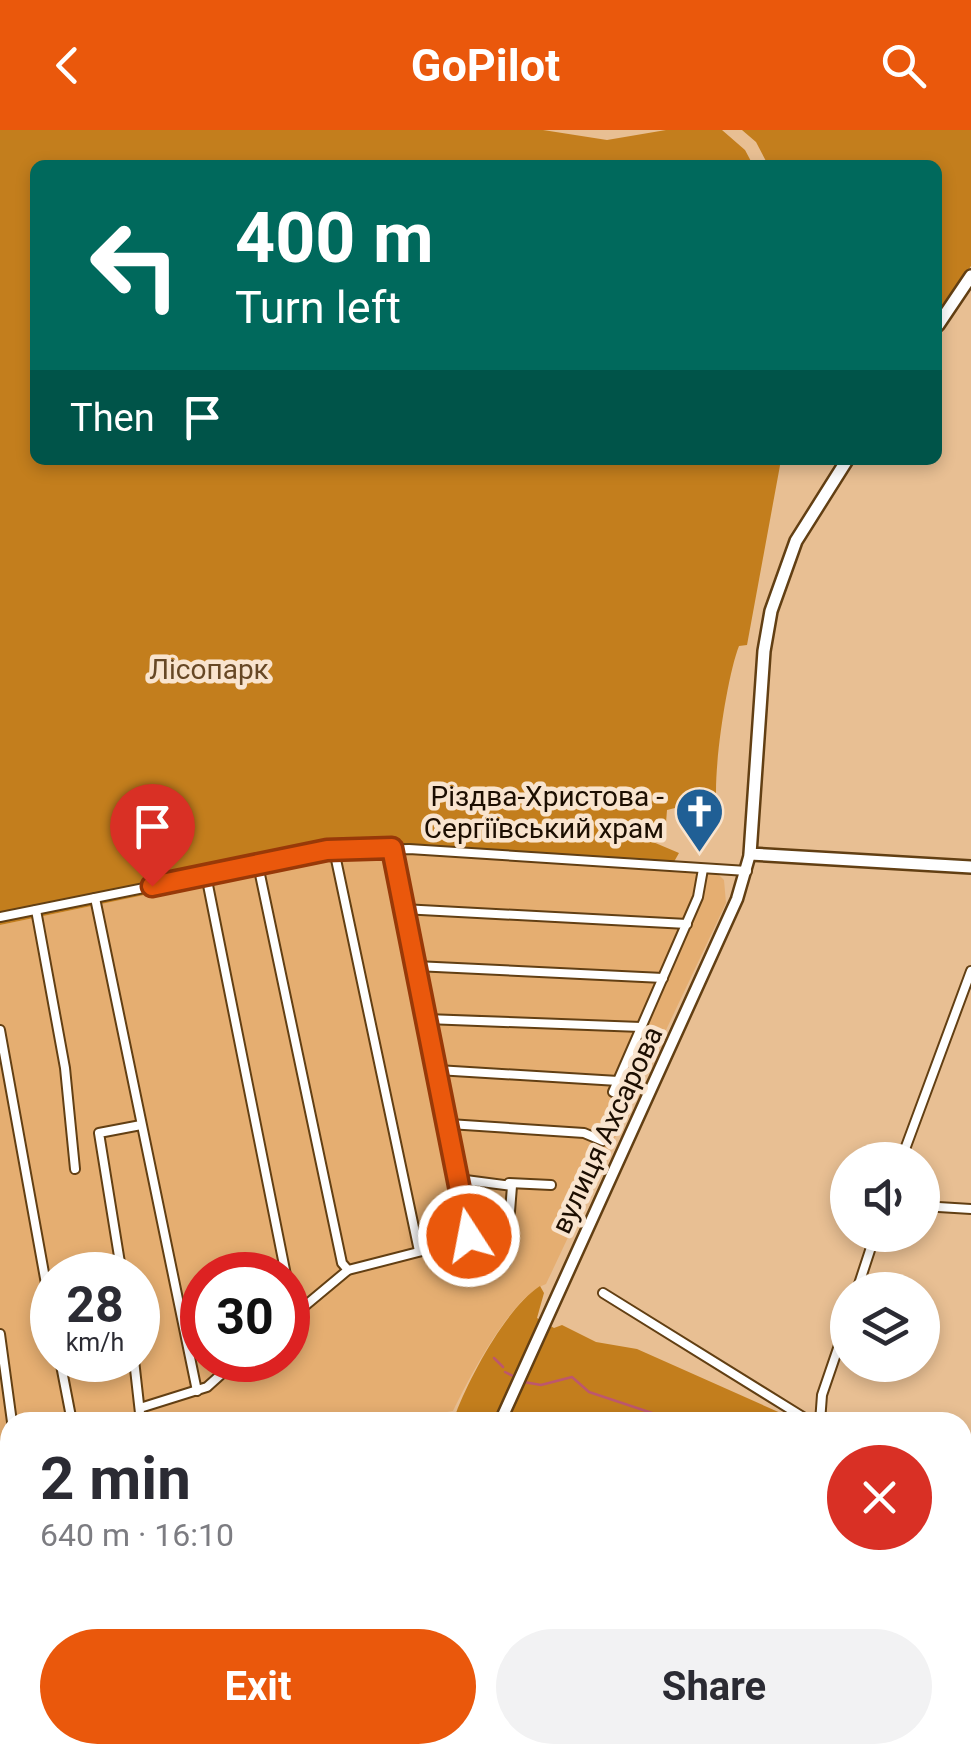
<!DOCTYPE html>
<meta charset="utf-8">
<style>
body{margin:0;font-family:Roboto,sans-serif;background:#f2f2f3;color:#2b2b33;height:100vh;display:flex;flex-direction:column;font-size:38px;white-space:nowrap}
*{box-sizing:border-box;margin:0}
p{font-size:32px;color:#7c7c81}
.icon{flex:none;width:55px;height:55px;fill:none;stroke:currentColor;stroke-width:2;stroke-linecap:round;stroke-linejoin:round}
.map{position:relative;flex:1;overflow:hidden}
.sheet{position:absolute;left:0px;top:1282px;width:972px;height:352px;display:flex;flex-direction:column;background:#fff;border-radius:30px 30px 0 0;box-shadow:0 5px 15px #0003}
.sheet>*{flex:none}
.guide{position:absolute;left:30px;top:30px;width:912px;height:305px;border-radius:15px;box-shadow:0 5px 15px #0003;background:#00695c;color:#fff;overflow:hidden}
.controls{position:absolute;left:830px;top:1012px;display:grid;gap:20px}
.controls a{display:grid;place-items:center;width:110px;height:110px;border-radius:50%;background:#fff;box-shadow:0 5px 15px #0003;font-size:50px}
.speed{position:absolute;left:30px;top:1122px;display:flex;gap:20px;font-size:50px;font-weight:700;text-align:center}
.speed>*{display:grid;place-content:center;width:130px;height:130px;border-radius:50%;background:#fff;box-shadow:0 5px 15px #0003;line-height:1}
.speed small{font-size:25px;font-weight:400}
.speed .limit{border:15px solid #d22;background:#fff;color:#111}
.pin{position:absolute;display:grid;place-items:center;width:85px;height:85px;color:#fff;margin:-102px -42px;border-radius:50% 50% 50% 0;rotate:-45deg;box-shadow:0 0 10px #0007}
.pin .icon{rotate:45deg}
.me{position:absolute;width:110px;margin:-55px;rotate:349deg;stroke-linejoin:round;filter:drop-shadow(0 0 8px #0008)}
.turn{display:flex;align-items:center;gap:35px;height:210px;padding:0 40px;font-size:45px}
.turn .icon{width:130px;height:130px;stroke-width:2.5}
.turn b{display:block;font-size:70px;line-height:85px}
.then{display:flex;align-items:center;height:95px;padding:0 40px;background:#0003;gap:20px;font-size:38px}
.round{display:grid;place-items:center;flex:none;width:105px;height:105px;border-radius:52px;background:#f2f2f3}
.overview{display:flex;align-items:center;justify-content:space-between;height:170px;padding:0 40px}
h1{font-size:60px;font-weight:700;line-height:75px}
.action{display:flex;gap:20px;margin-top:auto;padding:20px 40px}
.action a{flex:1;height:115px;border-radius:60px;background:#ea580c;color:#fff;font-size:40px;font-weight:700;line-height:115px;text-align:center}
.action a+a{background:#f2f2f3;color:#2b2b33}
header{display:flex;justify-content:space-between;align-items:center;height:130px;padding:0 40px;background:#ea580c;color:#fff;font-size:45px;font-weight:700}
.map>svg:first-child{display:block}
</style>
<header><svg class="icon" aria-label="back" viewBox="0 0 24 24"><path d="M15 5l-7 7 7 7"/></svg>GoPilot<svg class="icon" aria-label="search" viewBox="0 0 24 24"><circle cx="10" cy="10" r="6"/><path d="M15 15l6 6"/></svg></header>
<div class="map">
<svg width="971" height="1633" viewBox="0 0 971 1633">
<rect width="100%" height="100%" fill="#e8bf93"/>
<path fill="#e5ae71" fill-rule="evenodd" d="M396,721l321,22 7,7 2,23 -180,381c-34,11 -77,94 -93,127l-12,2 -7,9h-424v246l-10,5v-748l332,-69zM52,1145h86v85h-86zM202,1145h86v85h-86z"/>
<g fill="#c37e1d">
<path d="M0,0h543l64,10 59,-10h56l23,20 8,15h-718v295h746l-34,185 -8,1c-12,30 -27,129 -22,161l-13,9 -13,-2 -4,-9 -20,5 -1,13 -13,19 26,11 -8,14 -275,-16 -64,5 -332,69z"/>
<path d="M742,0h229v136l-33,49v-150h-170l-12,-23z"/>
<path d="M540,1156l4,7 -7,25 17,10 8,-3 34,17 41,7 164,73h-365l20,-9c14,-37 51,-106 84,-127z"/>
</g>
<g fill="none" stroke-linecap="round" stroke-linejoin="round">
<g stroke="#bd576d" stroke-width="2.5">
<path d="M494,1228l9,9"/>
<path d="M505,1242l12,6"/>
<path d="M524,1252l17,3 31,-8 17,15 66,22"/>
<path d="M962,1488l9,2"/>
</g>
<defs>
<g id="street">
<path d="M392,718l77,391 9,19 28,4 6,-76 -54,-7"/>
<path d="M334,720l85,401"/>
<path d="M258,735l84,398 6,7"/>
<path d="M206,745l80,400"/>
<path d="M95,768l102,493"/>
<path d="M402,779l285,15"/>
<path d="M36,780l29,158 10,101"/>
<path d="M0,787l327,-66 82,-2 338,22"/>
<path d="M415,836l248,12"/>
<path d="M426,889l215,8"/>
<path d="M0,900l52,287"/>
<path d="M437,940l181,11"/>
<path d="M613,962l85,-195 5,-28"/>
<path d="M449,994l135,9 19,8"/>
<path d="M901,1030l70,-189"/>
<path d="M509,1053l42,2"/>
<path d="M922,1076l49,3"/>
<path d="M122,1145l-23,-142 42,-8"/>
<path d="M288,1151l9,32"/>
<path d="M857,1160l18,-55"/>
<path d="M603,1163l208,129"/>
<path d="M288,1190l60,-50 121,-31"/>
<path d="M0,1204l12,88"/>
<path d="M60,1230l12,62"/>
<path d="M134,1230l7,62"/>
<path d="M140,1278l67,-21 30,-27"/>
<path d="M820,1292l2,-27 26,-76"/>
<path d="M0,1422l10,-1"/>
<path d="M962,1616l9,-1"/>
</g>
<g id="secondary">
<path d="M500,1292l237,-523 13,-45"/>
<path d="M313,1633l6,-8"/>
</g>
<g id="primary">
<path d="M938,195l33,-49"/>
<path d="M847,330l-51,81 -25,70 -7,40 -14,203 221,13"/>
</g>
</defs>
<use href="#street" stroke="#623f13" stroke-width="12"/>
<use href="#secondary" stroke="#623f13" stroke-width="15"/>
<use href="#primary" stroke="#623f13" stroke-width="16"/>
<use href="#street" stroke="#fff" stroke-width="8"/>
<use href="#secondary" stroke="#fff" stroke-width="10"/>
<use href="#primary" stroke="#fff" stroke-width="11"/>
</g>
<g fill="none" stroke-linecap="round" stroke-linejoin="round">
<defs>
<path id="route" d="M152,756l175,-36 65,-2 77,388"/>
</defs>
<use href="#route" stroke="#983908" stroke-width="25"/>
<use href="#route" stroke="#ea580c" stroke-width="18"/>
</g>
<defs>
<symbol id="church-pin" viewBox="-11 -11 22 30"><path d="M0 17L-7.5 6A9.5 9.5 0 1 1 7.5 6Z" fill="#205f95" stroke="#f9e4ce"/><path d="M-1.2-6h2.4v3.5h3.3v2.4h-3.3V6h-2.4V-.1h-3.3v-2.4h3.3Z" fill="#fff"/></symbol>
</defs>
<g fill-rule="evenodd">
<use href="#church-pin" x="672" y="654" width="55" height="75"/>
</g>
<g text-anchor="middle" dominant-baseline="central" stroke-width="9" stroke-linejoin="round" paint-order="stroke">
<g font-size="28" fill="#674825" stroke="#f9e4ce">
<text x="209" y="539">Лісопарк</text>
</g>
<g font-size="28" fill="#1c0e01" stroke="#f9e4ce" text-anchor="end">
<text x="664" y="666">Різдва-Христова -<tspan x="664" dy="32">Сергіївський храм</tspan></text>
</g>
<g font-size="28" fill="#1c0e01" stroke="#f9e4ce">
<text transform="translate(607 1000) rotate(-65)">вулиця Ахсарова</text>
</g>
</g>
</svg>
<div class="controls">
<a><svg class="icon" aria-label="sound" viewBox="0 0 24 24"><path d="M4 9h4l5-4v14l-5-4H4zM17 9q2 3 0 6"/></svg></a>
<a><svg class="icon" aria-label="layers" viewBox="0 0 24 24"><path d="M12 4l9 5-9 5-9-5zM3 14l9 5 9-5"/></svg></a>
</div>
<div class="speed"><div>28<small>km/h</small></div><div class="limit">30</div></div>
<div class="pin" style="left:152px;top:756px;background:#d93025"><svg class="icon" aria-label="arrive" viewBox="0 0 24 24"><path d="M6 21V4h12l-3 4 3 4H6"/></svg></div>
<svg class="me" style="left:469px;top:1106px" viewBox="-20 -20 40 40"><circle r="17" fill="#ea580c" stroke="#fff" stroke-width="3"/><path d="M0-11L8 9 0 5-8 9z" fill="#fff"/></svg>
<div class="guide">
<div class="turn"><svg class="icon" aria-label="left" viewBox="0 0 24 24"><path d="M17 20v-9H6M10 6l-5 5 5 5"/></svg><div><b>400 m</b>Turn left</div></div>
<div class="then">Then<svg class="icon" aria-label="arrive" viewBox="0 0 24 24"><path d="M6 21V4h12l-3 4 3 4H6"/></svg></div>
</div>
<section class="sheet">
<div class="overview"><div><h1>2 min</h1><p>640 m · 16:10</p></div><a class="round" style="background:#d93025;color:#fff"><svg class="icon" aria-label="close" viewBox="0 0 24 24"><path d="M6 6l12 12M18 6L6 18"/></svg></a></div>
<div class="action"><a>Exit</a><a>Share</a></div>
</section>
</div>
